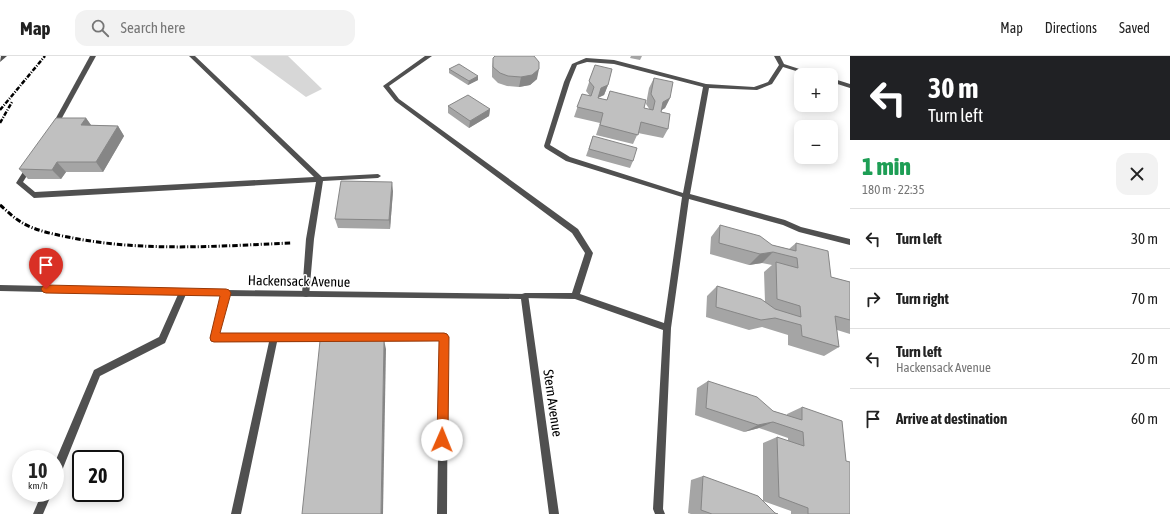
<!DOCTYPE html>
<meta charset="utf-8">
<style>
body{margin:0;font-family:"Asap Condensed",sans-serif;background:#f2f2f2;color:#222;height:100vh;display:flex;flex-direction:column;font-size:15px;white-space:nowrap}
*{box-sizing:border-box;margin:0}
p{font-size:13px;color:#767676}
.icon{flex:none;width:22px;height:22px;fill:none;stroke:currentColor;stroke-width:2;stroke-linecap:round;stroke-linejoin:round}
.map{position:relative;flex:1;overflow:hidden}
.side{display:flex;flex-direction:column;background:#fff;width:320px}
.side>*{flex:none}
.top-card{background:#202124;color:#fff;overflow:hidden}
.controls{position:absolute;left:794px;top:12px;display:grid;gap:8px}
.controls a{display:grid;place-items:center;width:44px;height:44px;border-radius:8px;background:#fff;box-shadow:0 2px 10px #0003;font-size:20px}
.speed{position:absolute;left:12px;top:394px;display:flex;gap:8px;font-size:20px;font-weight:700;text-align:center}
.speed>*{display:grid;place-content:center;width:52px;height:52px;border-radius:50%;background:#fff;box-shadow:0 2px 10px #0003;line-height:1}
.speed small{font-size:10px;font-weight:400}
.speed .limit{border:2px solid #111;border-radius:6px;background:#fff;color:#111}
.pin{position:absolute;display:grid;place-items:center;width:34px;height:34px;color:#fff;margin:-41px -17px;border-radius:50% 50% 50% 0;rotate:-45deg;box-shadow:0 0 4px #0007}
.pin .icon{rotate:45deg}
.me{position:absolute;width:44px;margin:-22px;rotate:1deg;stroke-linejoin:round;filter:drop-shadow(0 0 3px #0008)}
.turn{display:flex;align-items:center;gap:14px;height:84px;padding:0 12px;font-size:18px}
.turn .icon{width:52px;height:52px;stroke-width:2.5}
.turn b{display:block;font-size:28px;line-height:34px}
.round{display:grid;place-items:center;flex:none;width:42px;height:42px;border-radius:12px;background:#f2f2f2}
.summary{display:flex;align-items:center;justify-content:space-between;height:68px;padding:0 12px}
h1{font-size:24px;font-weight:800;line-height:30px;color:#1e9e55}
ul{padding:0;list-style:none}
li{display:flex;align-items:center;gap:12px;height:60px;padding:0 12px;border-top:1px solid #e0e0e0}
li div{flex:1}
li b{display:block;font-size:15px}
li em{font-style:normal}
header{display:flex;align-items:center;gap:24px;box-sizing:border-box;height:56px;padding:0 20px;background:#fff;border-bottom:1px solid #e0e0e0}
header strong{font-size:19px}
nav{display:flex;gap:22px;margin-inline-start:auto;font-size:14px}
.search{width:280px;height:36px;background:#f2f2f2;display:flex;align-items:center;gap:10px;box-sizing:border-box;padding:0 14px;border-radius:12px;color:#767676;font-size:15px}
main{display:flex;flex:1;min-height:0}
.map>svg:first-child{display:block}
</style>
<header>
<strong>Map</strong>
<div class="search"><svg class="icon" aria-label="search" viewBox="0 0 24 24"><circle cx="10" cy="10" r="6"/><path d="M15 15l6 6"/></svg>Search here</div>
<nav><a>Map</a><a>Directions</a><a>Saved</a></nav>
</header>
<main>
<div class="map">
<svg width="850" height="458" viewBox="0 0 850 458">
<rect width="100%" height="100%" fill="#fff"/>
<path fill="#d7d7d7" d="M250,0h38l34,33 -16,8z"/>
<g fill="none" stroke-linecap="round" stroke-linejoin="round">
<g fill="#505050" fill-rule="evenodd">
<path d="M90,0h6l-39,71 -1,1h-4l-1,-1z"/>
<path d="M189,0h6l127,121 56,-3 3,2 -3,2 -55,3 -9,58 -5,57 -3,1 -3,-1 -1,-2 4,-55 10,-57 -282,16 -18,-15 12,-19h2l3,2 -10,16 12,10 279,-15z"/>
<path d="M425,0h7l-43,30 10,13 179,130 15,24 -13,41 84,29 18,-126 -116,-36 -21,-13 -1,-2 20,-64 8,-18 14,-6 28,2 92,24 48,3 14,-5 11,-17 -5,-9h6l4,8 34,11h-9l-26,-8 -11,17 -15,6 -48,-2 -19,106 95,26 16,7 49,12v6l-51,-13 -16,-7 -94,-26 -18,129 -8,181 2,5h-10l-2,-5 10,-179 -88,-31 -53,-1 -1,-2 1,-2 3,-1h47l13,-40 -13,-20 -177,-132 -12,-15zM587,6l27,2 89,23 -20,106 -113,-36 -20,-12 20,-63 7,-17z"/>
<path d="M831,22l19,6v4l-19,-6z"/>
<path d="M183,233l3,1 1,2 -22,51 -65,33 -41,102 -4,1v-17l39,-92 65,-33 21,-47z"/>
<path d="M226,234l3,1 1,2 -11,41 225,-1 3,1 1,3 -1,177h-10l3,-173 -163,1 -36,172h-10l38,-172h-55l-3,-1 -1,-3 12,-45 1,-2z"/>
<path d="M42,437h10l-9,21h-10z"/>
</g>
<g fill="#505050" fill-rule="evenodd">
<path d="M1,0h6l-7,6z"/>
<path d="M0,229l226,5 302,4 31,220h-10l-28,-215 -295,-3 -226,-5z"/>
</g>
<g stroke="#000" stroke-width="2.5" stroke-dasharray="4.5 1.5 1 1.5" stroke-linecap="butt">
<path d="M0,54l45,-54"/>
<path d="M0,67l12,-21"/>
</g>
<path stroke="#000" stroke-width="3" stroke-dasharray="5.5 2 1 2" stroke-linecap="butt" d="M0,149c7,6 14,13 21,17 14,9 36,13 52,16 72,14 146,8 218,5"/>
</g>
<g fill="#a5a5a5">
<path d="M631,0h11l-2,4 -10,-2z"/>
<path d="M493,2l44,21 -7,6 -11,2 -12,-1 -9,-3 -6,-6v-9z"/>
<path d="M595,9l13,20 -4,10 -6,3 9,2 3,-9 34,17 6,2 -4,-6 3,-16 5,-10 16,20 -5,10 -3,2 -1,2 7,17 -5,9 -25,-5 -5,11 -37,-9 4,-12 -26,-6 8,-23 8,2 -4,-5z"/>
<path d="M449,13l29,7v4l-10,5 -19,-12z"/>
<path d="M448,50l42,3 -1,7 -20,12 -21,-15z"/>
<path d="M86,62l5,7 27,1 6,10 -21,36h-37l-5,7h-33l-9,-10z"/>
<path d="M593,80l40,25 -3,7 -44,-12z"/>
<path d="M393,135l-3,38 -52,-1 -3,-9z"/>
<path d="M720,169l52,20 17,4 7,-6 35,34 19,5v52l-13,-4 2,17 -15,9 -36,-11v-10l-26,-8 -13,3 -43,-13 1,-21 10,-10 48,16 -1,-30 8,-7 -10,-2 -13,2 -39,-11 1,-17z"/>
<path d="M708,325l65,30 14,4v-1l15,-7 48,107h-59v-3l-28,-10v-58l14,-6 11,4v-3l-29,-10 -15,4 -49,-17 2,-27z"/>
<path d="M703,420l72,37 3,1h-87l-3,-1 3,-33z"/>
</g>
<g fill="#868686">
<path d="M539,13l-2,10 -7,6 -11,2 2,-10z"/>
<path d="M478,20v4l-10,5 1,-4z"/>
<path d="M608,29l-4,10 -7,3 4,-10z"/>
<path d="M670,42l-5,10 -7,4 5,-10z"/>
<path d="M490,53l-1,7 -20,12 1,-7z"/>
<path d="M86,62l7,10 -12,-3z"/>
<path d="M118,70l6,10 -21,36 -7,-10z"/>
<path d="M57,106l9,10 -5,7 -9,-9z"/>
<path d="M392,126l1,9 -3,38 -1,-9z"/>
<path d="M773,196l-11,11 -13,2 11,-11z"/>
<path d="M384,284l2,9 -3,165h-2z"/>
<path d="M773,366l-14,6 -15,4 14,-7z"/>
</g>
<g fill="#c0c0c0" stroke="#868686">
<path d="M495,0h39l5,6v7l-7,6 -11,2 -13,-1 -8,-3 -7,-6v-9z"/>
<path d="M459,8l19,12 -9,5 -20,-12z"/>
<path d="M595,9l17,4 -4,16 -7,3 -3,10 9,2 3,-9 36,9 -2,8 9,2 2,-9 -4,-7 3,-16 19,4 -3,16 -7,4 -2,10 9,2 -2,15 -27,-7 -3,13 -38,-10 3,-12 -26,-6 5,-13 9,2 3,-9 -5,-6z"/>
<path d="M468,39l22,14 -20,12 -22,-15z"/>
<path d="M56,62h30l-5,7 37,1 -22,36h-39l-5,8 -33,-1z"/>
<path d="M593,80l44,12 -4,13 -44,-12z"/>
<path d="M341,125l51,1 -3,38 -54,-1z"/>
<path d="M720,169l40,11 12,9 24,6v-8l32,8 3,26 19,5v38l-15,-4 4,31 -37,-11 -1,-11 -26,-7 -14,2 -45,-13 1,-21 44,13 14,10 26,8 -1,-11 -23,-7 -1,-37 22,6 -1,-10 -24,-6 -13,2 -41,-11z"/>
<path d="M384,284l-3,174h-79l18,-173z"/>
<path d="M708,325l49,16 16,14 29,9v-13l40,14 4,40 4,1v52h-42v-6l-29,-11 -2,-60 27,9 -1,-14 -30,-10 -15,3 -52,-17z"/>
<path d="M703,420l55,20 17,17 3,1h-66l-11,-4z"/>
</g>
<path fill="#ea580c" stroke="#983908" d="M46,229l180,4 3,1 2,3 -11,40h224l3,1 2,3 -1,103 -2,4 -4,2 -4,-2 -1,-4 2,-99 -225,1 -3,-1 -1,-3 10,-42 -174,-3 -3,-1 -2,-3 2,-3z"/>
<g text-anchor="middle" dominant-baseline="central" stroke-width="3" stroke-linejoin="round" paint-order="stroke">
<g font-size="14" fill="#000" stroke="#fff">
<text transform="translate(299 225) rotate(1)">Hackensack Avenue</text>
<text transform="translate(553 347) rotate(82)">Stern Avenue</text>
</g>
</g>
</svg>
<div class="controls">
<a>+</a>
<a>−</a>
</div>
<div class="speed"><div>10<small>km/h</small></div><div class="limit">20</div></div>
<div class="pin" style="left:46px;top:233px;background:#d93025"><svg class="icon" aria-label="arrive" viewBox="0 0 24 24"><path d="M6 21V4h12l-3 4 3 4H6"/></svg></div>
<svg class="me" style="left:442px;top:384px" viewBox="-20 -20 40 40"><circle r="19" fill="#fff"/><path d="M0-13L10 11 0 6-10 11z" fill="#ea580c"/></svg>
</div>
<section class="side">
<div class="top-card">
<div class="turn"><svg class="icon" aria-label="left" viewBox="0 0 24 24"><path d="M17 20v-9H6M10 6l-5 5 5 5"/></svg><div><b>30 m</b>Turn left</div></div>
</div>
<div class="summary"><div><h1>1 min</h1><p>180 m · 22:35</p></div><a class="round"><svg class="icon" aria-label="close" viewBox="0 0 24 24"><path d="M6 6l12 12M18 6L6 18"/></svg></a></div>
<ul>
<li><svg class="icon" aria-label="left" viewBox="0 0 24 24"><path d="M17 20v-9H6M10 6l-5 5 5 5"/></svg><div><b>Turn left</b></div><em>30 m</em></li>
<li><svg class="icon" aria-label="right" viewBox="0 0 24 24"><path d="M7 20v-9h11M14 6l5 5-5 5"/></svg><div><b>Turn right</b></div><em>70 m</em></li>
<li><svg class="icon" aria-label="left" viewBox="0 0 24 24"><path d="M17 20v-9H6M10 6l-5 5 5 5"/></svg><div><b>Turn left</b><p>Hackensack Avenue</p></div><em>20 m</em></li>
<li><svg class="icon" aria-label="arrive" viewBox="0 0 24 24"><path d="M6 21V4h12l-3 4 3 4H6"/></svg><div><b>Arrive at destination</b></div><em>60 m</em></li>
</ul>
</section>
</main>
